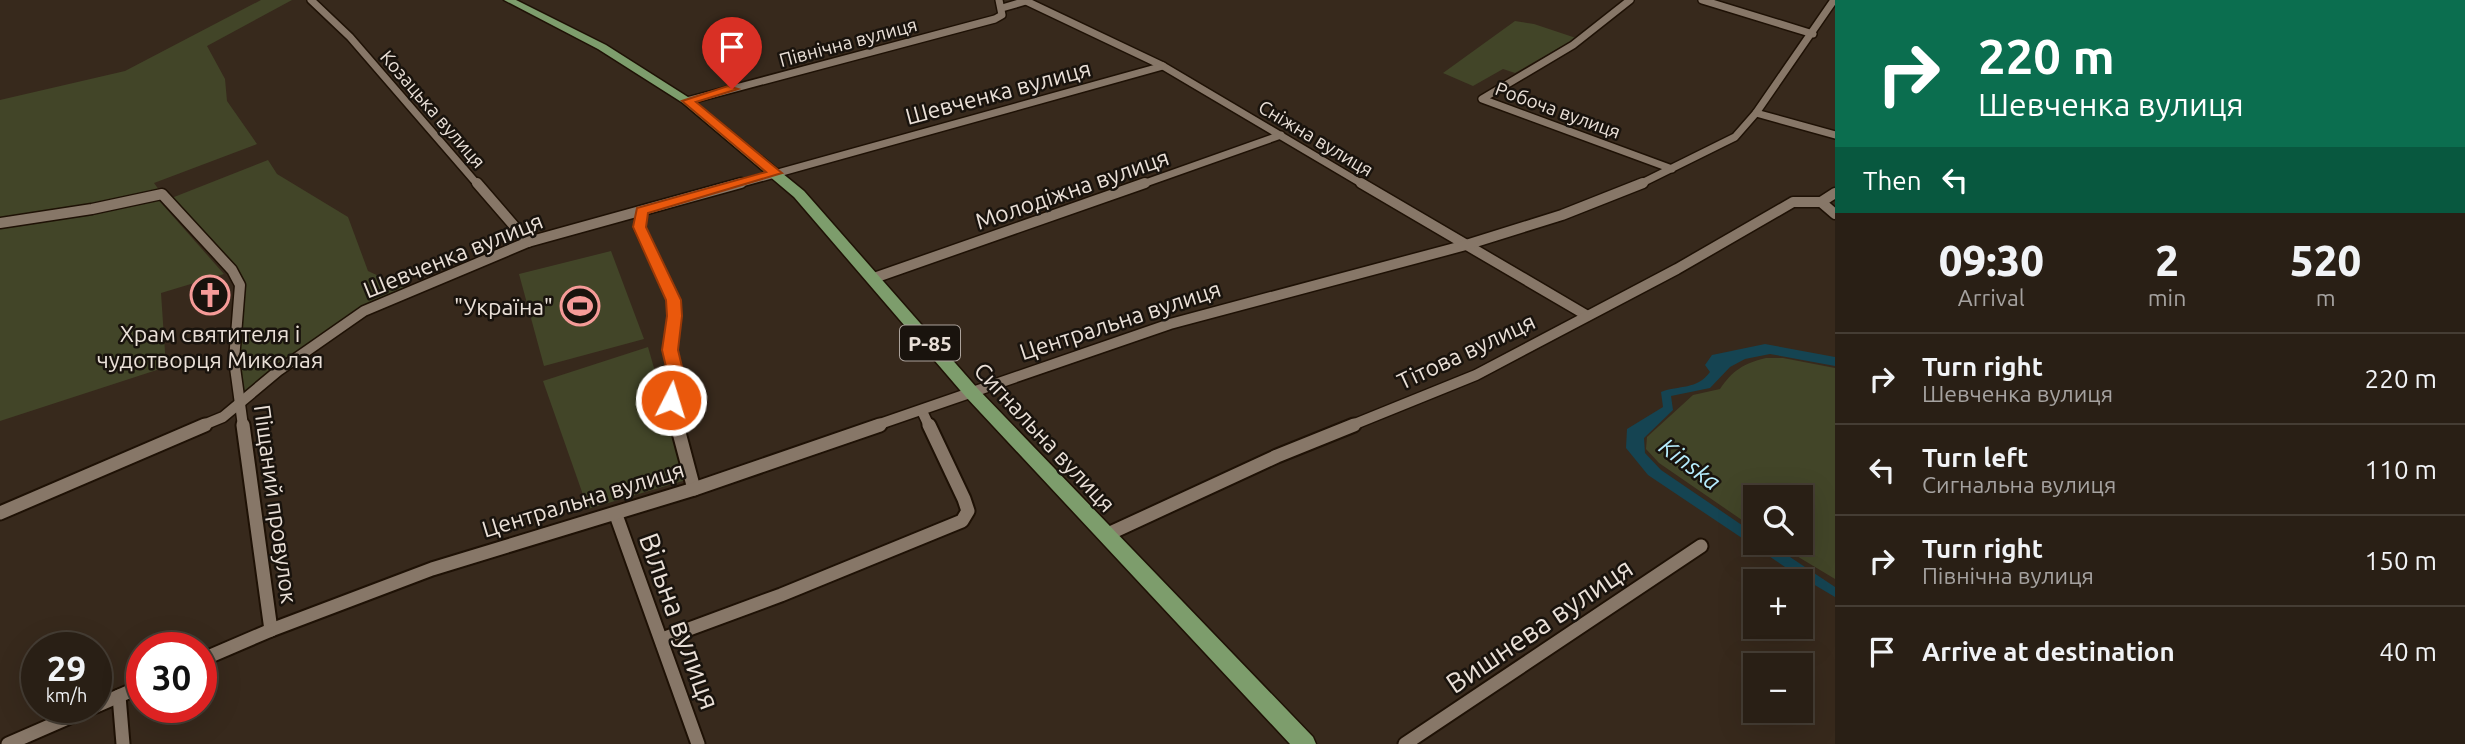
<!DOCTYPE html>
<meta charset="utf-8">
<style>
body{margin:0;font-family:Ubuntu,sans-serif;background:#352c22;color:#f1f3f6;height:100vh;display:flex;flex-direction:column;font-size:26px;white-space:nowrap}
*{box-sizing:border-box;margin:0}
p{font-size:23px;color:#a5a2a0}
.icon{flex:none;width:38px;height:38px;fill:none;stroke:currentColor;stroke-width:2;stroke-linecap:round;stroke-linejoin:round}
.map{position:relative;flex:1;overflow:hidden}
.details{display:flex;flex-direction:column;background:#291f15;width:630px}
.details>*{flex:none}
.hud{background:#0b6e4f;color:#fff;overflow:hidden}
.tools{position:absolute;left:1743px;top:485px;display:grid;gap:14px}
.tools a{display:grid;place-items:center;width:70px;height:70px;border-radius:0px;background:#291f15;box-shadow:0 7px 28px #0002,0 0 0 2px #453d34;font-size:35px}
.speed{position:absolute;left:21px;top:632px;display:flex;gap:14px;font-size:35px;font-weight:700;text-align:center}
.speed>*{display:grid;place-content:center;width:91px;height:91px;border-radius:50%;background:#291f15;box-shadow:0 7px 28px #0002,0 0 0 2px #453d34;line-height:1}
.speed small{font-size:18px;font-weight:400}
.speed .limit{border:10px solid #d22;background:#fff;color:#111}
.pin{position:absolute;display:grid;place-items:center;width:60px;height:60px;color:#fff;margin:-72px -30px;border-radius:50% 50% 50% 0;rotate:-45deg;box-shadow:0 0 7px #0007}
.pin .icon{rotate:45deg}
.me{position:absolute;width:77px;margin:-38px;rotate:5deg;stroke-linejoin:round;filter:drop-shadow(0 0 5px #0008)}
.turn{display:flex;align-items:center;gap:24px;height:147px;padding:0 28px;font-size:32px}
.turn .icon{width:91px;height:91px;stroke-width:2.5}
.turn b{display:block;font-size:49px;line-height:60px}
.then{display:flex;align-items:center;height:66px;padding:0 28px;background:#0003;gap:14px;font-size:26px}
.eta{display:flex;justify-content:space-evenly;align-items:center;height:119px;text-align:center}
.eta b{font-size:42px;font-weight:800;line-height:49px}
ul{padding:0;list-style:none}
li{display:flex;align-items:center;gap:21px;height:91px;padding:0 28px;border-top:2px solid #453d34}
li div{flex:1}
li b{display:block;font-size:26px}
li em{font-style:normal}
main{display:flex;flex:1;min-height:0}
.map>svg:first-child{display:block}
</style>
<main>
<div class="map">
<svg width="1835" height="744" viewBox="0 0 1835 744">
<rect width="100%" height="100%" fill="#37291c"/>
<g fill="#424528">
<path d="M261,0h31l-85,46 18,33 2,22 30,43 -103,39 8,11 -7,2 69,78 -63,19 5,74 -166,54v-321l125,-29z"/>
<path d="M1515,21l19,3 42,14 -61,35 -12,-4 -30,17 -30,-13z"/>
<path d="M268,160l9,14 71,43 20,54 43,20 -47,20 -122,90 -7,-42 6,-74 -72,-86z"/>
<path d="M611,251l33,88 -100,27 -25,-92z"/>
<path d="M648,347l38,133 -98,29 -45,-128z"/>
<path d="M1766,358h17l52,10v211l-60,-36 26,-1v-45h-46v32l-96,-66 -13,-14 1,-12 46,-42 27,-6c12,-18 24,-26 46,-31z"/>
</g>
<path fill="#154452" d="M1765,344l70,13v9l-65,-12 -25,5 -15,8 -20,21 -39,8 2,14 -29,28 1,15 16,17 94,64v8l14,1 66,44v10l-44,-26 -143,-96 -22,-27 1,-19 36,-22 -2,-15c18,-7 36,-2 49,-20l-5,-7 7,-10z"/>
<g fill="none" stroke-linecap="round" stroke-linejoin="round">
<defs>
<g id="street-far2">
<path d="M311,0l39,37 128,148"/>
<path d="M1024,0l139,66 201,119"/>
<path d="M1630,0l-57,45 -91,54 190,70"/>
<path d="M1702,0l111,34"/>
<path d="M1002,8l24,-7"/>
<path d="M687,101l308,-82 7,-4 -3,-15"/>
<path d="M1756,113l79,22"/>
<path d="M735,185l428,-119"/>
<path d="M1140,185l141,-50"/>
<path d="M1638,185l97,-48 21,-24 78,-113"/>
</g>
<g id="street-far1">
<path d="M477,183l51,59"/>
<path d="M1361,183l225,132"/>
<path d="M1821,202l14,12"/>
<path d="M642,211l-3,16 34,73 2,16 -5,34 5,21 -4,29 7,26"/>
<path d="M0,223l92,-14 70,-15 70,76 8,15 -6,75 9,66"/>
<path d="M874,278l271,-95"/>
<path d="M922,411l7,15"/>
<path d="M201,426l22,-9 55,-46 86,-60 164,-69 213,-59"/>
<path d="M874,426l296,-102 296,-79 96,-30 81,-32"/>
<path d="M1350,426l126,-51 201,-106 116,-67h28l14,-9"/>
</g>
<g id="street">
<path d="M243,425l28,205"/>
<path d="M677,425l17,64"/>
<path d="M0,513l205,-88"/>
<path d="M616,515l82,229"/>
<path d="M1106,535l171,-79 77,-31"/>
<path d="M662,639l119,-44 181,-74 6,-10 -4,-12 -35,-74"/>
<path d="M201,660l70,-30 161,-61 262,-80 186,-64"/>
<path d="M119,696l4,48"/>
<path d="M96,706l46,-20"/>
<path d="M8,744l85,-37"/>
<path d="M1405,744l296,-198"/>
</g>
<path id="primary" d="M504,0h12l90,45 85,54 113,92 174,198 335,348 3,7h-26l-324,-347 -172,-200 -111,-94 -85,-54z"/>
</defs>
<use href="#street-far2" stroke="#1e1105" stroke-width="10"/>
<use href="#street-far1" stroke="#1e1105" stroke-width="13"/>
<use href="#street" stroke="#1e1105" stroke-width="17"/>
<use href="#primary" stroke="#1e1105" stroke-width="3"/>
<use href="#street-far2" stroke="#877768" stroke-width="7"/>
<use href="#street-far1" stroke="#877768" stroke-width="10"/>
<use href="#street" stroke="#877768" stroke-width="13"/>
<use href="#primary" fill="#7d9d6c" fill-rule="evenodd"/>
</g>
<path fill="#ea580c" stroke="#983908" stroke-width="2" d="M728,86l10,3 -42,13 86,71 -134,40 -2,14 35,73 1,16 -4,34 5,21 -4,29 -8,6 -8,-6 4,-29 -5,-21 5,-34 -1,-16 -33,-73 4,-19 129,-36 -84,-71z"/>
<defs>
<symbol id="church-ring" viewBox="-11 -11 22 22"><circle r="9.5" fill="#19130d" stroke="#f59b98" stroke-width="1.5"/><path d="M-1.2-6h2.4v3.5h3.3v2.4h-3.3V6h-2.4V-.1h-3.3v-2.4h3.3Z" fill="#f59b98"/></symbol>
<symbol id="stadium-ring" viewBox="-11 -11 22 22"><circle r="9.5" fill="#19130d" stroke="#f59b98" stroke-width="1.5"/><path d="M0-5a6.5 5 0 1 0 0 10a6.5 5 0 1 0 0-10ZM-3.5-1.8h7v3.6h-7Z" fill="#f59b98"/></symbol>
</defs>
<g fill-rule="evenodd">
<use href="#church-ring" x="188" y="273" width="44" height="44"/>
<use href="#stadium-ring" x="558" y="284" width="44" height="44"/>
</g>
<g text-anchor="middle" dominant-baseline="central" stroke-width="5" stroke-linejoin="round" paint-order="stroke">
<g font-size="19" fill="#eae0d8" stroke="#19130d">
<text transform="translate(848 42) rotate(-15)">Північна вулиця</text>
<text transform="translate(433 109) rotate(49)">Козацька вулиця</text>
<text transform="translate(1558 110) rotate(20)">Робоча вулиця</text>
<text transform="translate(1316 138) rotate(31)">Сніжна вулиця</text>
</g>
<rect fill="#19130d" stroke="#aba29b" stroke-width="2" x="900" y="325.5" width="60" height="35" rx="5"/>
<g font-size="21" font-weight="bold" fill="#eae0d8">
<text x="930" y="343">Р-85</text>
</g>
<g font-size="23" fill="#eae0d8" stroke="#19130d">
<text transform="translate(998 92) rotate(-15)">Шевченка вулиця</text>
<text transform="translate(1072 189) rotate(-19)">Молодіжна вулиця</text>
<text transform="translate(453 255) rotate(-22)">Шевченка вулиця</text>
<text transform="translate(1120 320) rotate(-18)">Центральна вулиця</text>
<text transform="translate(1466 351) rotate(-25)">Тітова вулиця</text>
<text transform="translate(1045 437) rotate(47)">Сигнальна вулиця</text>
<text transform="translate(583 499) rotate(-17)">Центральна вулиця</text>
<text transform="translate(276 504) rotate(82)">Піщаний провулок</text>
</g>
<g font-size="23" fill="#eae0d8" stroke="#19130d" text-anchor="end">
<text x="553" y="306">"Україна"</text>
<text x="210" y="333" text-anchor="middle">Храм святителя і<tspan x="210" dy="26">чудотворця Миколая</tspan></text>
</g>
<g font-size="24" font-style="italic" fill="#b6ecfd" stroke="#19130d">
<text transform="translate(1690 464) rotate(37)">Kinska</text>
</g>
<g font-size="28" fill="#eae0d8" stroke="#19130d">
<text transform="translate(680 621) rotate(70)">Вільна вулиця</text>
<text transform="translate(1539 625) rotate(-34)">Вишнева вулиця</text>
</g>
</g>
</svg>
<div class="tools">
<a><svg class="icon" aria-label="search" viewBox="0 0 24 24"><circle cx="10" cy="10" r="6"/><path d="M15 15l6 6"/></svg></a>
<a>+</a>
<a>−</a>
</div>
<div class="speed"><div>29<small>km/h</small></div><div class="limit">30</div></div>
<div class="pin" style="left:732px;top:89px;background:#d93025"><svg class="icon" aria-label="arrive" viewBox="0 0 24 24"><path d="M6 21V4h12l-3 4 3 4H6"/></svg></div>
<svg class="me" style="left:671px;top:400px" viewBox="-20 -20 40 40"><circle r="17" fill="#ea580c" stroke="#fff" stroke-width="3"/><path d="M0-11L8 9 0 5-8 9z" fill="#fff"/></svg>
</div>
<section class="details">
<div class="hud">
<div class="turn"><svg class="icon" aria-label="right" viewBox="0 0 24 24"><path d="M7 20v-9h11M14 6l5 5-5 5"/></svg><div><b>220 m</b>Шевченка вулиця</div></div>
<div class="then">Then<svg class="icon" aria-label="left" viewBox="0 0 24 24"><path d="M17 20v-9H6M10 6l-5 5 5 5"/></svg></div>
</div>
<div class="eta">
<div><b>09:30</b><p>Arrival</p></div>
<div><b>2</b><p>min</p></div>
<div><b>520</b><p>m</p></div>
</div>
<ul>
<li><svg class="icon" aria-label="right" viewBox="0 0 24 24"><path d="M7 20v-9h11M14 6l5 5-5 5"/></svg><div><b>Turn right</b><p>Шевченка вулиця</p></div><em>220 m</em></li>
<li><svg class="icon" aria-label="left" viewBox="0 0 24 24"><path d="M17 20v-9H6M10 6l-5 5 5 5"/></svg><div><b>Turn left</b><p>Сигнальна вулиця</p></div><em>110 m</em></li>
<li><svg class="icon" aria-label="right" viewBox="0 0 24 24"><path d="M7 20v-9h11M14 6l5 5-5 5"/></svg><div><b>Turn right</b><p>Північна вулиця</p></div><em>150 m</em></li>
<li><svg class="icon" aria-label="arrive" viewBox="0 0 24 24"><path d="M6 21V4h12l-3 4 3 4H6"/></svg><div><b>Arrive at destination</b></div><em>40 m</em></li>
</ul>
</section>
</main>
